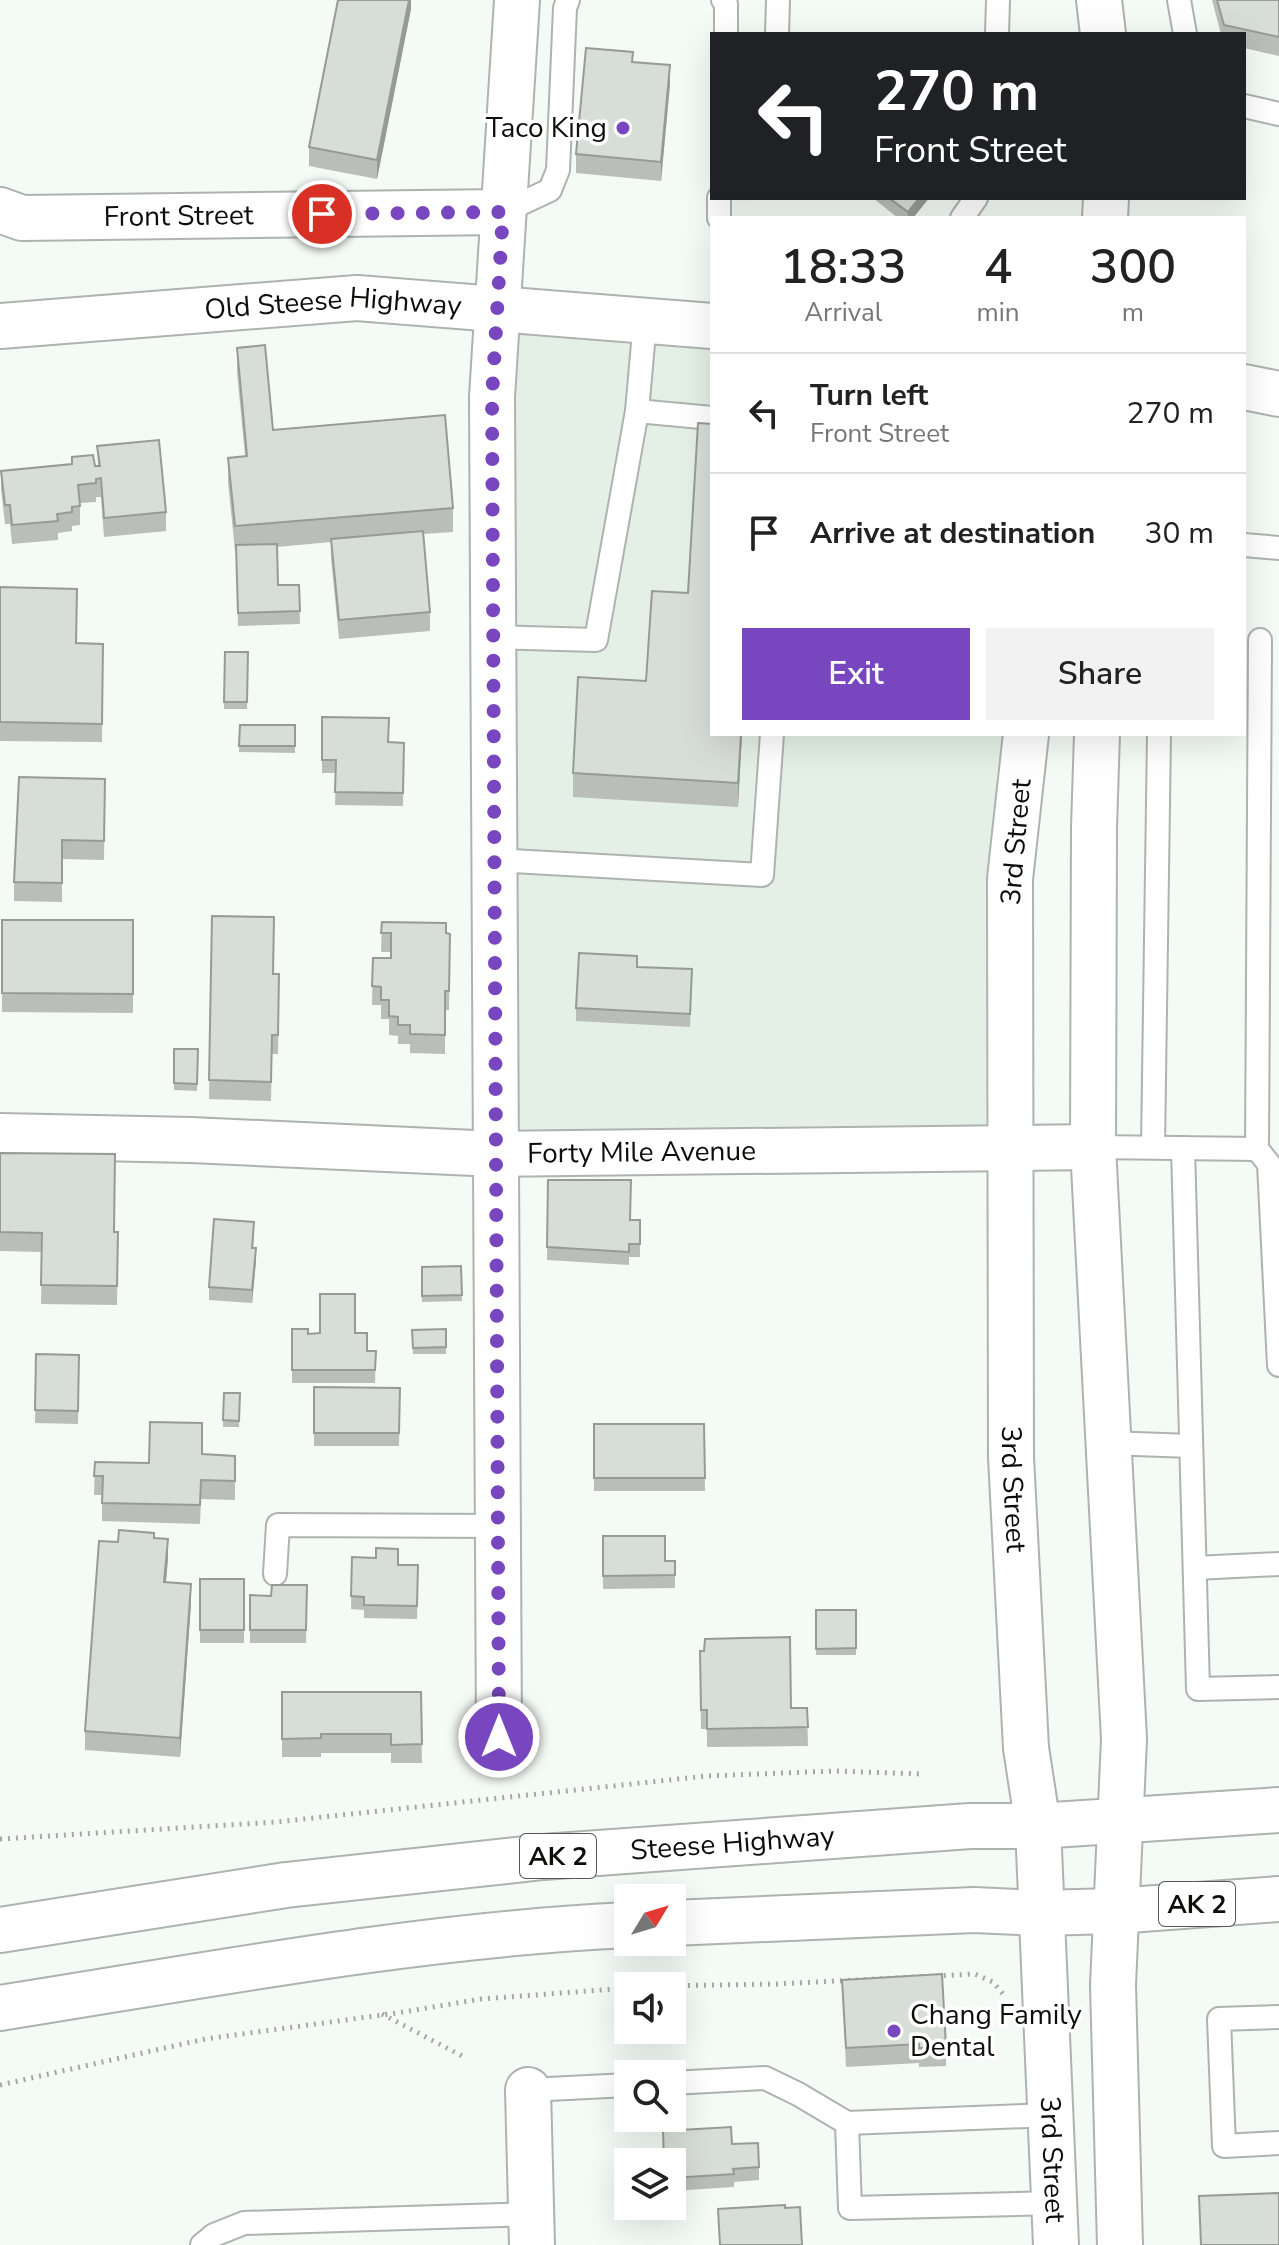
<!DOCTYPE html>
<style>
body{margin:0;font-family:"Nunito Sans",sans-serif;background:#f2f2f2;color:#222;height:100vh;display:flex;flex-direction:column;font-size:30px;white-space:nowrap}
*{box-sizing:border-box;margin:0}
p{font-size:26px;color:#767676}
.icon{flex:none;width:44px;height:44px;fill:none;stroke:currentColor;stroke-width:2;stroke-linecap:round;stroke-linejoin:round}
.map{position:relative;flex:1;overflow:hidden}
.details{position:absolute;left:710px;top:216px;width:536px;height:520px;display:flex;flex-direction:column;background:#fff;border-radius:0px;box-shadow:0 8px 32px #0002}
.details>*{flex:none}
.guide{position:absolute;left:710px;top:32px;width:536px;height:168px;border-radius:0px;box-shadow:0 8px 32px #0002;background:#202124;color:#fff;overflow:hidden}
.needle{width:52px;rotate:52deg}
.buttons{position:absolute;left:614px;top:1884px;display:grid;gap:16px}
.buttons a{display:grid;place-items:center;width:72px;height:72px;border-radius:0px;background:#fff;box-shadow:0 8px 32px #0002;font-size:40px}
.pin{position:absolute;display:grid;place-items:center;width:68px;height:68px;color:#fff;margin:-34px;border:4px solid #fff;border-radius:50%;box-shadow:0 2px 8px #0007}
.me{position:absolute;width:88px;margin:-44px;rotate:0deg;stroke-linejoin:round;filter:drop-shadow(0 0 6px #0008)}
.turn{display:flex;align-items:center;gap:28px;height:168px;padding:0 32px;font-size:36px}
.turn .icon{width:104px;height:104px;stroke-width:2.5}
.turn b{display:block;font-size:56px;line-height:68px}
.eta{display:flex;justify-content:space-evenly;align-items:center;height:136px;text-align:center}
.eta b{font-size:48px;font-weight:600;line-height:56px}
.primary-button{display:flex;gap:16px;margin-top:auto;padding:16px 32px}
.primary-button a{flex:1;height:92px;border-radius:0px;background:#7846be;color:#fff;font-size:32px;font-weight:600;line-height:92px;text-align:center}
.primary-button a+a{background:#f2f2f2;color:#222}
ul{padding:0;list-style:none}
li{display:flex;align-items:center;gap:24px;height:120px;padding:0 32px;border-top:2px solid #e0e0e0}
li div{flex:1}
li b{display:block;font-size:30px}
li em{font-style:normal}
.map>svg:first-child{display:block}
</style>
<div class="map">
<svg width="1279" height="2245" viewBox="0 0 1279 2245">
<rect width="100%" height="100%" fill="#f4faf5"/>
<path fill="#e4f0e6" d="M496,309l216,17v408h294l-14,131 -7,304 -489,-15z"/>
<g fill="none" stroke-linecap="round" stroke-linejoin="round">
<defs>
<g id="lane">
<path d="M723,0l3,4v30"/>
<path d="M1179,0l6,34"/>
<path d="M777,34l1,-34"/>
<path d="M997,34l1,-34"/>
<path d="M1244,106l35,8"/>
<path d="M503,212l47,-22 8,-20 7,-162 3,-8"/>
<path d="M719,218v-20"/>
<path d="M962,218l14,-20"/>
<path d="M637,411l75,7"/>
<path d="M1244,545l35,3"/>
<path d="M494,637l102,3 41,-229 8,-90"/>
<path d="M1260,640l-3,509 12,15 10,201"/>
<path d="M495,860l267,15 10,-141"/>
<path d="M1093,1147l164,2"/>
<path d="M1153,1147l6,-413"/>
<path d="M1183,1148l15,541 81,-2"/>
<path d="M1108,1443l83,3"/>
<path d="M1195,1568l84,-4"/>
<path d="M275,1574l3,-49 220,1"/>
<path d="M1279,2017l-60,2 5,127 55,-3"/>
<path d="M672,2083l93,-5 33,16 49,29 204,-8"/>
<path d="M528,2090l100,-5"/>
<path d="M847,2123l3,85 204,-5"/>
<path d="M202,2245l12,-10 30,-12 287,-9"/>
</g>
<g id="street">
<path id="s1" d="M0,210l22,8 481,-6"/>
<path id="s2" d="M0,1136l191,4 305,14 597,-7"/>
<path d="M499,1737l-7,-1340 25,-397"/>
<path d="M528,2090l4,155"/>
</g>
<g id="secondary">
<path d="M1099,0l4,34"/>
<path d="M1105,218l1,-20"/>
<path id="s3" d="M0,326l357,-28 355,28"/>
<path d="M1244,387l35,7"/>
<path id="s4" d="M1026,734l-16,145 1,578 15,291 12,78 18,419"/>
<path d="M1097,734l-3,94 -1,319 31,592 -11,246 7,260"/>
</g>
<g id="highway">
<path d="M672,1923l302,-13 66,3 75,-2 164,-12"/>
<path id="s5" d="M0,1930l286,-45 257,-28 427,-31h68l241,-16"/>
<path d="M0,2008c209,-33 417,-73 628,-83"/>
</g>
</defs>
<use href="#lane" stroke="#adb3ae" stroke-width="26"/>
<use href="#street" stroke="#adb3ae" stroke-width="48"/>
<use href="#secondary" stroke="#adb3ae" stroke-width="48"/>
<use href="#highway" stroke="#adb3ae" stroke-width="48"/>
<g stroke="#a4a8a4" stroke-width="5" stroke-dasharray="2 6" stroke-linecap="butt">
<path d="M0,1839l276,-17 430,-46 129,-5 87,3"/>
<path d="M656,1986l120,-2 199,-10 18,8 10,12"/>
<path d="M382,2014l84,44"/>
<path d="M0,2085l205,-46 192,-26 84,-14 147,-11"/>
</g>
<use href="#lane" stroke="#fff" stroke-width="22"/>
<use href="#street" stroke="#fff" stroke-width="44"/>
<use href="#secondary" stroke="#fff" stroke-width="44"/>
<use href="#highway" stroke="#fff" stroke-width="44"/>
</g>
<g fill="#b9beb9">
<path d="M411,0v9l-34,170 -68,-13v-19z"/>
<path d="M1212,0h67v56l-35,-8v-14h-23z"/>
<path d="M633,62l37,22 -9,97 -85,-8v-19z"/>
<path d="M873,198h56l-16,20h-15z"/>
<path d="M237,348l36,82 180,78v24l-30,2 7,78v19l-91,8 -8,-81v-16l-54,5 1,38h21l1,39 -62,2 -2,-75h-1l-7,-69v-24l17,-2 -8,-84z"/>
<path d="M97,446l69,66v19l-62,6 -3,-40h-5v5l-16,1v22l-8,1v5l-14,2v7l-46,4 -2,-20h-5l-4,-35v-18l97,-5z"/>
<path d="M0,587l77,56 26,1 -1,98 -102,-1z"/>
<path d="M225,652h23l-1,57h-23z"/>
<path d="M322,717l66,25 16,1 -1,63 -68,-1 1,-32h-14z"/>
<path d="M240,725h55v28l-56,-1z"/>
<path d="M742,734l-4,73 -165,-10v-24z"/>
<path d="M105,779l-1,81 -42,-1v43l-48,-1v-19z"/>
<path d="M212,916l61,58 6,19 -1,61h-6l-1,47 -62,-2z"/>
<path d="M2,920h131v93l-131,-1z"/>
<path d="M382,922l68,12 -1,76h-4v44l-35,-1v-9h-12v-8l-9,-1v-16h-8v-14h-9l1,-47h18v-6h-10z"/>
<path d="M637,967l55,15 -2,45 -114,-6v-13z"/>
<path d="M174,1049h24l-1,42 -23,-1z"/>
<path d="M0,1153l115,79h3l-1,73 -76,-1 1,-52 -42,-1z"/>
<path d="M548,1180l82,40h10v37h-11v8l-82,-5z"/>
<path d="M254,1235l-1,13 3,13 -4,42 -43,-3v-13z"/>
<path d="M461,1266l1,35 -40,1v-35z"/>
<path d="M292,1329l16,5 47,-1 12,18h9l-1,32h-83z"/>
<path d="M446,1329v25h-33l-1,-24z"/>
<path d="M36,1354l43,1 -1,69 -43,-1z"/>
<path d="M314,1387l86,1 -1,58h-85z"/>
<path d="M224,1393h16l-1,34h-16z"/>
<path d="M594,1424h110l1,67h-111z"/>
<path d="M202,1454l33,2v44l-34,-1 -1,25 -98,-3v-26h-8l1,-33 54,1z"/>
<path d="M603,1536l62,25h10v27l-72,1z"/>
<path d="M154,1538l14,20 -2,24 25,21 -11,154 -95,-7v-19l33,-189z"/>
<path d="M352,1557l46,8h20l-1,54 -53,-1v-8l-13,-1z"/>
<rect x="200" y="1579" width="44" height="64"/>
<path d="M307,1585l-1,58h-56v-48l21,1z"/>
<rect x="816" y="1610" width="40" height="45"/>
<path d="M700,1651l91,57h16l1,38 -101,1v-18h-6z"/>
<path d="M282,1692h139l1,71h-31v-10h-70v4h-39z"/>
<path d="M842,1980l104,67v19l-27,1v-4l-73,4z"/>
<path d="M663,2131l69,13 27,23v13l-25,2v5l-62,4v-29h-8z"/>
</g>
<g fill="#969b96">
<path d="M409,0h2v9l-34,170v-19z"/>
<path d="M670,65v19l-9,97v-19z"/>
<path d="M919,198h10l-16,20h-5v-6z"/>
<path d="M741,734h1l-4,73v-24z"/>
<path d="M256,1248v13l-4,42v-13z"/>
<path d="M168,1539v19l-4,43v-19z"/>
<path d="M191,1584v19l-11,154v-19z"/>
</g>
<g fill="#d7ddd7" stroke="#969b96" stroke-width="2">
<path d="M338,0h71l-32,160 -68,-13z"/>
<path d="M1217,0h62v37l-55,-12z"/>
<path d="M586,48l47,4 -1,10 38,3 -9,97 -85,-8z"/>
<path d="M889,198h30l-11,14z"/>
<path d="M265,345l8,85 172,-15 8,93 -218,18 -7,-68 19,-2 -10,-108z"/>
<path d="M698,423l14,1v310h29l-3,49 -165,-10 5,-96 68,4 6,-90 36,2z"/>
<path d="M159,440l7,72 -62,6 -3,-40 -5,1v4l-18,2 2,21 -8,1v5l-15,2 1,7 -46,4 -2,-20h-5l-4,-34 71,-7v-7l21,-2 2,11h5l-3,-20z"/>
<path d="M423,531l7,81 -91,8 -8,-81z"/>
<path d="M277,544l1,41h21l1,26 -62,2 -2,-68z"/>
<path d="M0,587l77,2 -1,54 27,1 -1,80 -102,-2z"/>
<path d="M225,652h23l-1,50h-23z"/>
<path d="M322,717l67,1 -1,24 16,1 -1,50 -68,-1 1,-32h-14z"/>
<path d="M240,725h55v21h-56z"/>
<path d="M19,777l86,2 -1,62 -42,-1v43l-48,-1z"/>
<path d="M212,916l62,1 -1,57h6l-1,61h-6l-1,47 -62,-2z"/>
<path d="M2,920h131v74l-131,-1z"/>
<path d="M382,922l64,1v10l4,1 -1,57h-4v44l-35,-1v-9h-12v-8l-9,-1v-16h-8v-13l-9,-1 1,-28h18v-25h-10z"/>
<path d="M579,953l58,3v11l55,2 -2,45 -114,-6z"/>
<path d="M174,1049h24l-1,35 -23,-1z"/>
<path d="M0,1153l115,1 -1,78h4l-1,54 -76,-1 1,-52 -42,-1z"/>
<path d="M548,1180h83l-1,40h10v24h-11v8l-82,-5z"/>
<path d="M214,1219l40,3 -2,26h4l-4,42 -43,-3z"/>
<path d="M461,1266l1,29 -40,1v-29z"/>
<path d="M320,1294h35v39h12v18h9l-1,19h-83v-41h16v5l12,-1z"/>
<path d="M446,1329v18l-33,1 -1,-18z"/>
<path d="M36,1354l43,1 -1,56 -43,-1z"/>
<path d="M314,1387l86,1 -1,45h-85z"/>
<path d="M224,1393h16l-1,28 -16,-1z"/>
<path d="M150,1422l52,1v31l33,2v25l-34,-1 -1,25 -98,-2 1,-27h-9l1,-14 54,1z"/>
<path d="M594,1424h110l1,54h-111z"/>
<path d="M119,1530l35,3v5l14,1 -4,43 27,2 -11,154 -95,-7 14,-190 19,1z"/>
<path d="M603,1536h62v25h10v14l-72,1z"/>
<path d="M376,1548l22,1v16h20l-1,41 -53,-1v-8l-13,-1 1,-39 24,1z"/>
<rect x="200" y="1579" width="44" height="51"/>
<path d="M272,1585h35l-1,45h-56v-35l21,1z"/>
<path d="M816,1610h40v38l-40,1z"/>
<path d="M790,1637l1,71h16l1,19 -101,2v-19h-6l-1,-59h4l1,-12z"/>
<path d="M282,1692h139l1,52 -31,1v-11h-70v4l-39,1z"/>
<path d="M942,1974l4,73 -27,1v-4l-73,4 -4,-68z"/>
<path d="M731,2127l1,17 26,-1 1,24 -26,2 1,5 -62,4v-16h-8l-1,-31z"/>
<path d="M1279,2193v52h-78l-2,-49z"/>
<path d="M785,2205v3l15,-1 2,38h-82l-2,-36z"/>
</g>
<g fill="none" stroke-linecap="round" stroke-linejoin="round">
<path stroke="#7846be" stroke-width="14" stroke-dasharray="0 25.2" d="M322,214l181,-2 -11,185 7,1340"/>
</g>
<g fill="#7846be" stroke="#fff" stroke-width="3">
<circle cx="623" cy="128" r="8"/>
<circle cx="894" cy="2031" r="8"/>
</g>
<g text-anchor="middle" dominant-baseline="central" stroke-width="7" stroke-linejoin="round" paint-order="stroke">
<g fill="#fff" stroke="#555655" stroke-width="2">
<rect x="520" y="1834" width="76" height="44" rx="6"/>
<rect x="1159" y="1882" width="76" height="44" rx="6"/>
</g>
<g font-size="26" font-weight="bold" fill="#0c0e0c">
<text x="558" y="1856">AK 2</text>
<text x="1197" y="1904">AK 2</text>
</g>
<g font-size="28" fill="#0c0e0c" stroke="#fff" text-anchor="end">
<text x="607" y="128">Taco King</text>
<text x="910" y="2015" text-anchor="start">Chang Family<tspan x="910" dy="32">Dental</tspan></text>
</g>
<g font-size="28" fill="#0c0e0c" stroke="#fff">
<text stroke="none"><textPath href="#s1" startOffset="180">Front Street</textPath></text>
<text stroke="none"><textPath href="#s3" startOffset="334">Old Steese Highway</textPath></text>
<text transform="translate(1016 842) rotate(-85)">3rd Street</text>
<text stroke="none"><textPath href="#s2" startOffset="642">Forty Mile Avenue</textPath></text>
<text stroke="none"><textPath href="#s4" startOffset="756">3rd Street</textPath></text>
<text stroke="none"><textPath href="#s5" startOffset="738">Steese Highway</textPath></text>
<text stroke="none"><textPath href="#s4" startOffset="1428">3rd Street</textPath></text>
</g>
</g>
</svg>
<div class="buttons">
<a><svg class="needle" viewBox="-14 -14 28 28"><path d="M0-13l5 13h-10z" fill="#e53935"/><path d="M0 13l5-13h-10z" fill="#767676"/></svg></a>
<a><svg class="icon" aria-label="sound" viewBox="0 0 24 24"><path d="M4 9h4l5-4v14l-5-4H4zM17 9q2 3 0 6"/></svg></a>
<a><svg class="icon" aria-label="search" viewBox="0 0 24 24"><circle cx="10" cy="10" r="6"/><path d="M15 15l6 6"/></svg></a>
<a><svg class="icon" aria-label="layers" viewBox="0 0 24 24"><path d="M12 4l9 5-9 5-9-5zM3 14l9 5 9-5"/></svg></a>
</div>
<div class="pin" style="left:322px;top:214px;background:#d93025"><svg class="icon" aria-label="arrive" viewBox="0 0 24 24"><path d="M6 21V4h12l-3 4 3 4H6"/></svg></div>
<svg class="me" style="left:499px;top:1737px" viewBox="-20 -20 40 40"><circle r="17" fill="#7846be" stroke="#fff" stroke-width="3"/><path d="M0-11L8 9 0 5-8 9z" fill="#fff"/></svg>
<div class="guide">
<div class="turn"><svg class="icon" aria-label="left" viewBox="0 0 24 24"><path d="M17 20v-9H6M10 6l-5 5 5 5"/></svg><div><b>270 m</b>Front Street</div></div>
</div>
<section class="details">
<div class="eta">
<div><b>18:33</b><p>Arrival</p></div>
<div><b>4</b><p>min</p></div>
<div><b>300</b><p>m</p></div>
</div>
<ul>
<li><svg class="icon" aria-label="left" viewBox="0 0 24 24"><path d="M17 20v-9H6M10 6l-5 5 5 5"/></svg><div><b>Turn left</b><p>Front Street</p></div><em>270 m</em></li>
<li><svg class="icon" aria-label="arrive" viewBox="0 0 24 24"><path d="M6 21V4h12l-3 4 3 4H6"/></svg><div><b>Arrive at destination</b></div><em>30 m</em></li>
</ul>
<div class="primary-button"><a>Exit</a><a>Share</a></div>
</section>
</div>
